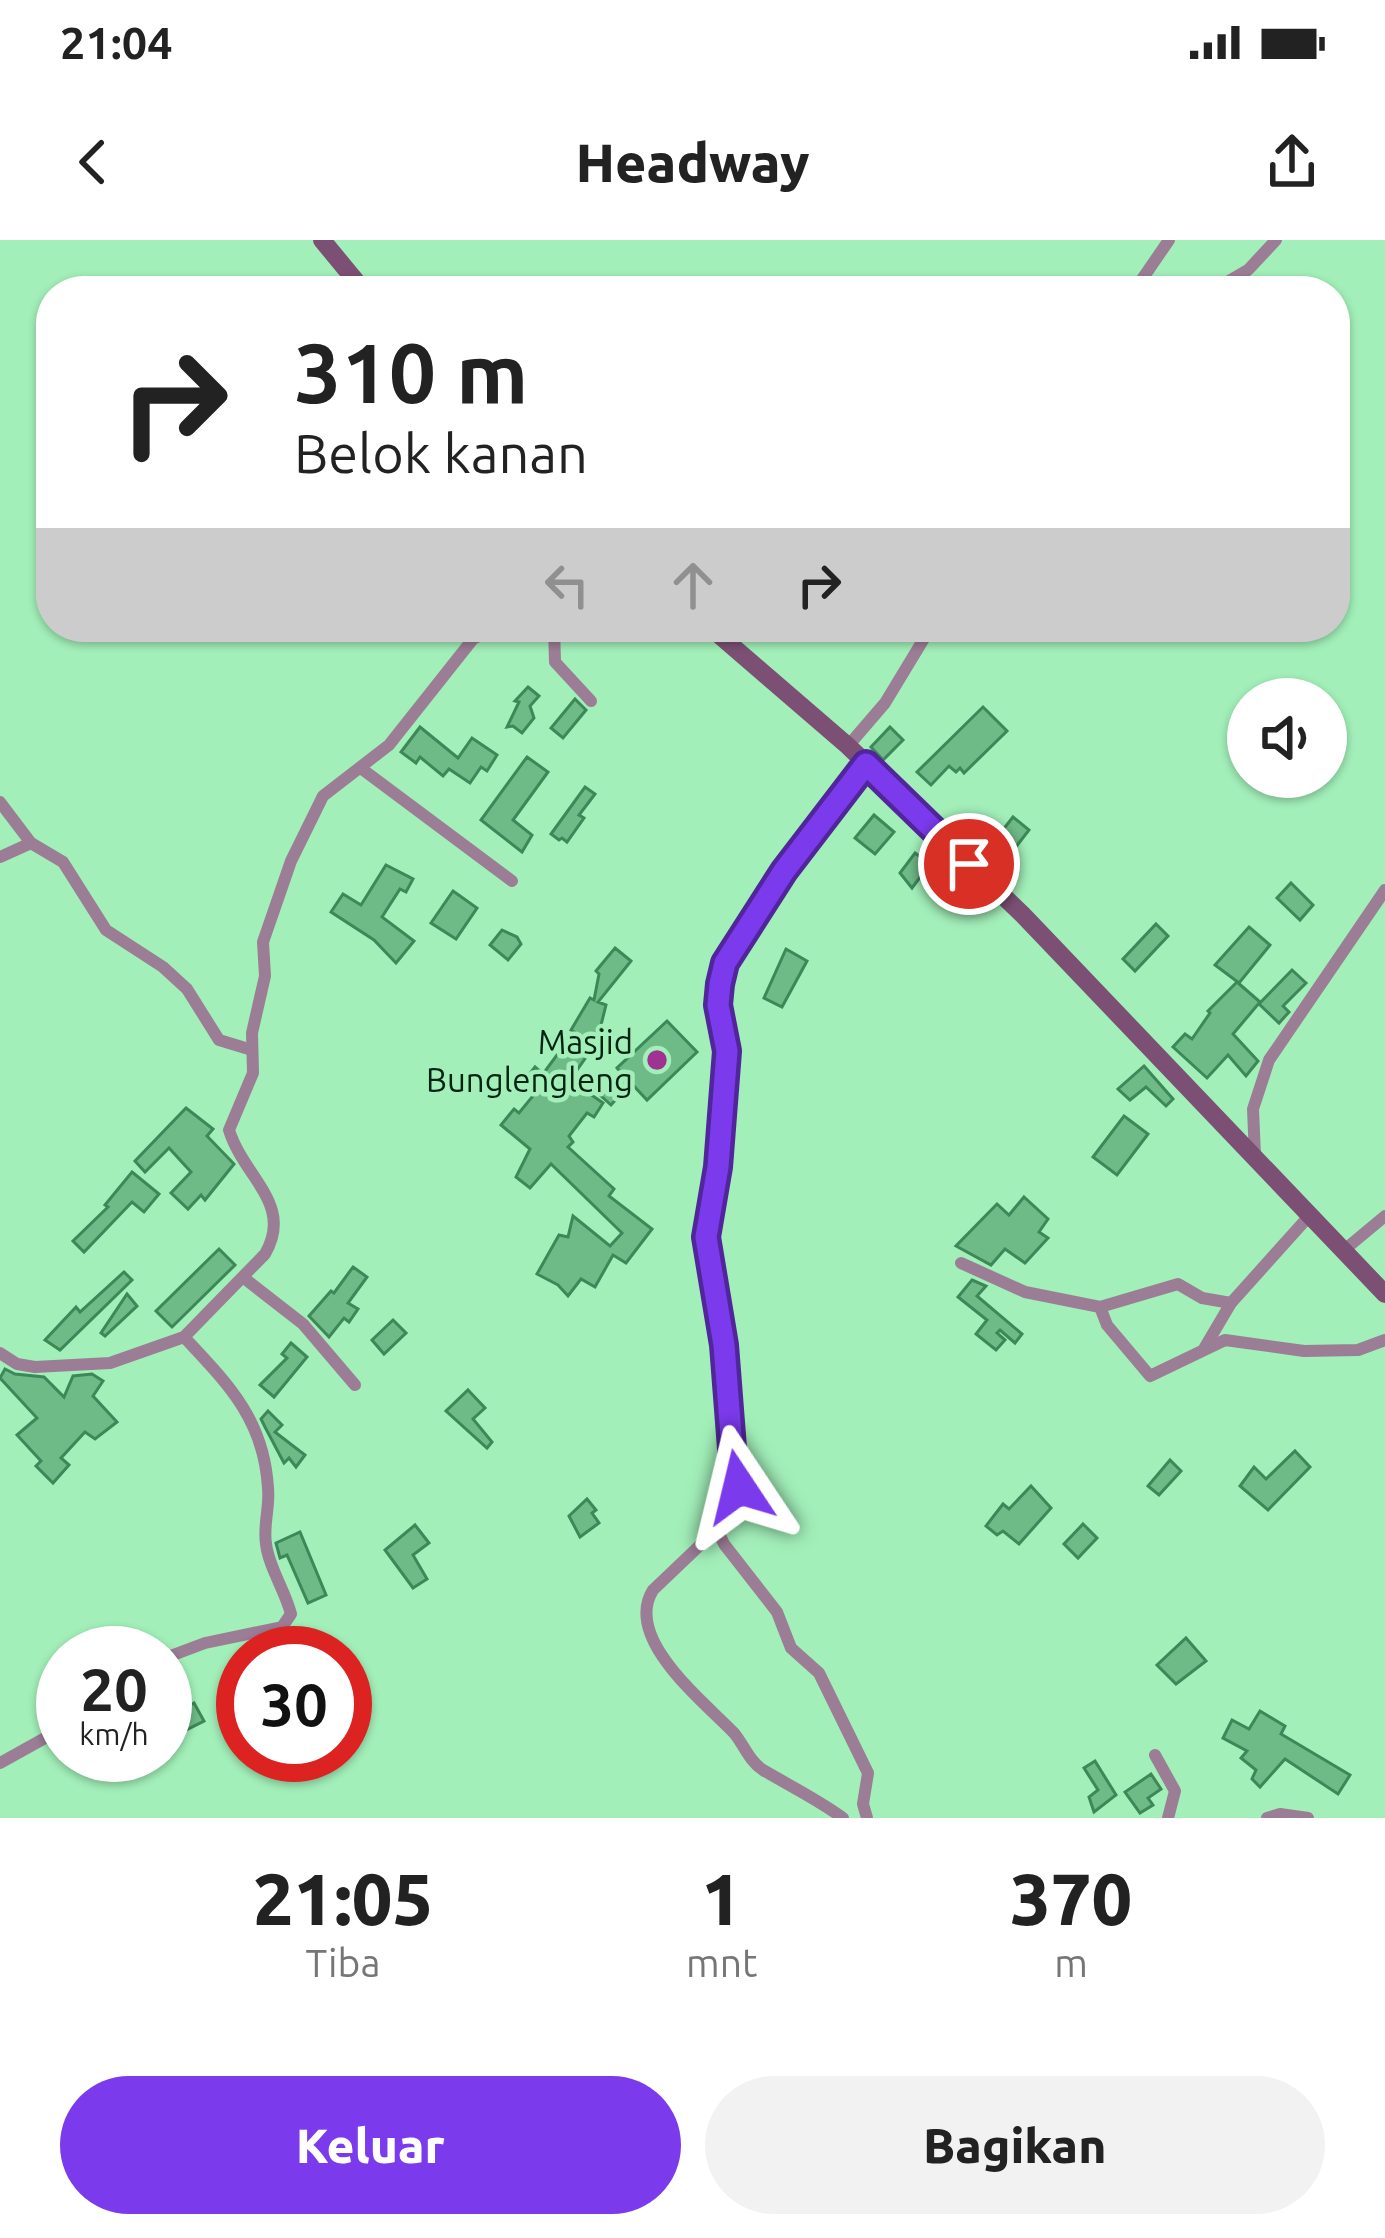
<!DOCTYPE html>
<html lang="id">
<style>
body{margin:0;font-family:Ubuntu,sans-serif;background:#f2f2f2;color:#222;height:100vh;display:flex;flex-direction:column;font-size:45px;white-space:nowrap}
*{box-sizing:border-box;margin:0}
p{font-size:39px;color:#767676}
.icon{flex:none;width:66px;height:66px;fill:none;stroke:currentColor;stroke-width:2;stroke-linecap:round;stroke-linejoin:round}
.map{position:relative;height:1578px;overflow:hidden}
.sheet{display:flex;flex-direction:column;background:#fff;flex:1}
.sheet>*{flex:none}
.top-card{position:absolute;left:36px;top:36px;width:1314px;height:366px;border-radius:48px;box-shadow:0 3px 9px #0004;background:#fff;color:#222;overflow:hidden}
.tools{position:absolute;left:1227px;top:438px;display:grid;gap:24px}
.tools a{display:grid;place-items:center;width:120px;height:120px;border-radius:50%;background:#fff;box-shadow:0 3px 9px #0004;font-size:60px}
.speed{position:absolute;left:36px;top:1386px;display:flex;gap:24px;font-size:60px;font-weight:700;text-align:center}
.speed>*{display:grid;place-content:center;width:156px;height:156px;border-radius:50%;background:#fff;box-shadow:0 3px 9px #0004;line-height:1}
.speed small{font-size:30px;font-weight:400}
.speed .limit{border:18px solid #d22;background:#fff;color:#111}
.pin{position:absolute;display:grid;place-items:center;width:102px;height:102px;color:#fff;margin:-51px;border:6px solid #fff;border-radius:50%;box-shadow:0 3px 12px #0007}
.me{position:absolute;width:132px;margin:-66px;rotate:350deg;stroke-linejoin:round;filter:drop-shadow(0 0 9px #0008)}
.turn{display:flex;align-items:center;gap:42px;height:252px;padding:0 60px;font-size:54px}
.turn .icon{width:156px;height:156px;stroke-width:2.5}
.turn b{display:block;font-size:84px;line-height:102px}
.lanes{display:flex;align-items:center;height:114px;padding:0 60px;background:#0003;justify-content:center;gap:60px;direction:ltr}
.lanes .off{opacity:.35}
.eta{display:flex;justify-content:space-evenly;align-items:center;height:204px;text-align:center}
.eta b{font-size:72px;font-weight:800;line-height:84px}
.cta{display:flex;gap:24px;margin-top:auto;padding:24px 60px}
.cta a{flex:1;height:138px;border-radius:72px;background:#7c3aed;color:#fff;font-size:48px;font-weight:800;line-height:138px;text-align:center}
.cta a+a{background:#f2f2f2;color:#222}
.status{display:flex;justify-content:space-between;align-items:center;height:84px;padding:0 60px;background:#fff;direction:ltr}
.status svg{height:33px;fill:currentColor}
header{display:flex;justify-content:space-between;align-items:center;height:156px;padding:0 60px;background:#fff;font-size:54px;font-weight:800}
.map>svg:first-child{display:block}
</style>
<div class="status"><b>21:04</b><svg viewBox="0 0 49 12"><path d="M0 12V9h3v3zM5 12V6h3v6zM10 12V3h3v9zM15 12V0h3v12zM26 1h20v11H26zM47 4h2v5h-2z"/></svg></div>
<header><svg class="icon" aria-label="back" viewBox="0 0 24 24"><path d="M15 5l-7 7 7 7"/></svg>Headway<svg class="icon" aria-label="share" viewBox="0 0 24 24"><path d="M12 15V3M7 8l5-5 5 5M5 13v7h14v-7"/></svg></header>
<div class="map">
<svg width="1385" height="1578" viewBox="0 0 1385 1578">
<rect width="100%" height="100%" fill="#a2efb9"/>
<g fill="#6fbb88" stroke="#3d8858" stroke-width="3">
<path d="M528,447l11,9 -9,10 4,12 -12,15 -9,-7 -6,1 12,-25 -4,-1z"/>
<path d="M575,459l11,11 -23,28 -12,-10z"/>
<path d="M983,467l24,24 -43,42 -4,-5 -4,4 -7,-6 -18,19 -14,-13z"/>
<path d="M420,487l38,31 14,-20 25,17 -10,16 -6,-4 -11,16 -21,-14 -6,7 -23,-19 -4,6 -15,-11z"/>
<path d="M890,487l13,13 -20,20 -12,-13z"/>
<path d="M527,517l21,15 -35,48 19,15 -10,17 -41,-32z"/>
<path d="M585,547l10,7 -16,21 5,3 -17,24 -5,-4 -3,2 -8,-6z"/>
<path d="M874,575l20,17 -19,22 -20,-16z"/>
<path d="M1013,577l16,13 -17,22 -17,-12z"/>
<path d="M915,613l15,11 -18,24 -12,-15z"/>
<path d="M386,625l27,14 -7,13 -6,-3 -18,28 32,24 -18,22 -22,-23 -43,-28 12,-18 18,11z"/>
<path d="M1291,643l22,22 -13,15 -23,-22z"/>
<path d="M453,651l24,17 -21,31 -25,-16z"/>
<path d="M1156,684l12,12 -33,35 -12,-12z"/>
<path d="M1249,687l21,18 -31,38 -24,-18z"/>
<path d="M502,690l15,7 4,7 -13,16 -18,-15z"/>
<path d="M615,708l16,13 -33,41 8,3 -6,24 4,3 -2,20 -8,-6 -24,34 33,23 -9,14 -7,-4 -18,23 4,6 -5,5 46,42 -5,7 43,33 -26,34 -13,-8 -18,32 -14,-8 -13,17 -10,-11 -21,-11 22,-39 9,2 5,-21 37,30 12,-13 -71,-69 -21,24 -14,-11 14,-28 -29,-24 13,-16 5,4 18,-22 -13,-10 11,-14 8,7 31,-42 -3,-2 19,-32 4,2 5,-26 -3,-3z"/>
<path d="M786,709l21,12 -25,46 -18,-9z"/>
<path d="M1292,730l14,13 -23,23 6,6 -10,11 -20,-19z"/>
<path d="M1237,742l23,20 -27,32 25,27 -12,15 -18,-21 -21,23 -34,-31 12,-13 7,5 18,-26 -2,-2z"/>
<path d="M667,781l30,31 -50,48 -16,-17 -20,22 -10,-9 21,-22 -5,-6z"/>
<path d="M1144,826l29,33 -7,7 -20,-19 -16,13 -12,-11z"/>
<path d="M186,868l27,21 -6,7 27,28 -29,36 -4,-5 -13,14 -17,-16 20,-21 -22,-24 -24,24 -10,-11z"/>
<path d="M1124,876l24,18 -31,41 -24,-18z"/>
<path d="M132,932l27,22 -15,18 -12,-10 -48,50 -11,-11 35,-34 -3,-2z"/>
<path d="M1024,957l24,22 -9,13 9,6 -23,25 -20,-14 -14,16 -35,-19 41,-42 12,11z"/>
<path d="M219,1009l16,16 -63,62 -16,-16z"/>
<path d="M353,1027l14,10 -19,26 10,6 -9,13 -5,-4 -15,19 -20,-21 22,-25 3,2z"/>
<path d="M124,1032l8,8 -72,70 -15,-10 31,-33 4,5z"/>
<path d="M972,1040l14,6 -9,10 45,38 -7,9 -15,-13 -3,3 8,7 -9,10 -20,-16 11,-14 -29,-23z"/>
<path d="M127,1054l10,12 -32,30 -4,-3z"/>
<path d="M393,1080l13,13 -22,21 -12,-14z"/>
<path d="M291,1103l16,14 -33,40 -14,-12 27,-27 -5,-4z"/>
<path d="M5,1129l10,5 29,3 20,20 9,-21 19,-2 11,7 -10,15 24,26 -22,17 -10,-7 -24,26 8,7 -16,18 -17,-17 5,-5 -24,-26 20,-17 -37,-40z"/>
<path d="M468,1150l17,18 -12,11 19,23 -5,6 -41,-37z"/>
<path d="M268,1171l14,14 -7,7 30,23 -9,12 -7,-9 -5,5 -19,-36 -4,-8z"/>
<path d="M1295,1211l15,16 -42,43 -28,-24 14,-19 12,12z"/>
<path d="M1170,1220l11,11 -22,24 -11,-9z"/>
<path d="M1031,1246l20,22 -32,36 -16,-13 -6,4 -11,-9 17,-22 6,5z"/>
<path d="M587,1259l9,11 -4,3 7,10 -19,14 -11,-21z"/>
<path d="M1083,1284l14,14 -19,20 -14,-14z"/>
<path d="M415,1285l14,18 -16,12 14,24 -14,9 -28,-38z"/>
<path d="M300,1292l26,63 -18,8 -21,-48 -7,3 -4,-15z"/>
<path d="M1186,1398l20,23 -30,23 -19,-19z"/>
<path d="M194,1463l10,18 -20,10 -12,-17z"/>
<path d="M1260,1471l25,15 -4,8 69,41 -12,19 -53,-35 -25,28 -8,-8 4,-9 -15,-12 6,-7 -24,-13 9,-18 17,9z"/>
<path d="M1095,1521l21,34 -22,17 -5,-15 9,-7 -14,-22z"/>
<path d="M1151,1534l10,15 -13,9 5,7 -13,8 -15,-21z"/>
</g>
<g fill="none" stroke-linecap="round" stroke-linejoin="round">
<g stroke="#9c7d96" stroke-width="12">
<path d="M1134,51l35,-51"/>
<path d="M1212,51l36,-21 28,-30"/>
<path d="M554,387l1,35 36,39"/>
<path d="M848,506l37,-43 46,-76"/>
<path d="M866,524l-82,107 -59,92 -5,21 -2,21 9,46 -9,116 -12,70 19,108 8,116 7,34 -23,34 7,15 53,68 14,36 28,25 49,100 -5,31 4,14"/>
<path d="M362,529l150,112"/>
<path d="M0,562l31,41 32,19 43,68 57,37 24,22 32,51 33,10"/>
<path d="M0,617l31,-14"/>
<path d="M1255,916l-2,-47 16,-49 116,-170"/>
<path d="M1343,1011l42,-35"/>
<path d="M961,1023l64,29 75,15 7,18 43,51 75,-36 79,11 54,-1 27,-10"/>
<path d="M244,1038l59,46 52,61"/>
<path d="M1100,1067l78,-23 24,14 29,5"/>
<path d="M1205,1107l26,-44 79,-88"/>
<path d="M0,1113l17,11 18,3 75,-4 74,-26 81,-83c29,-50 -21,-76 -36,-124l24,-57 -1,-40 13,-57 -2,-34 28,-81 32,-65 66,-51 84,-106 22,-11 43,-1"/>
<path d="M717,1289l-64,61c-30,48 50,111 81,143 10,12 15,28 29,37 27,16 54,29 80,48"/>
<path d="M165,1418l40,-15 77,-16 9,-13c-6,-24 -22,-46 -25,-70 -3,-19 4,-37 2,-56 -4,-68 -39,-103 -84,-151"/>
<path d="M1155,1515l20,36 -7,27"/>
<path d="M0,1523l63,-35"/>
<path d="M1267,1578l13,-4 28,4"/>
</g>
<g stroke="#7c5074" stroke-width="18">
<path d="M322,0l42,51"/>
<path d="M710,387l138,119 175,169 362,379"/>
</g>
</g>
<g fill="none" stroke-linecap="round" stroke-linejoin="round">
<defs>
<path id="route" d="M739,1247l-6,-26 -9,-116 -18,-108 12,-70 9,-116 -9,-46 2,-21 5,-21 59,-92 82,-107 103,100"/>
</defs>
<use href="#route" stroke="#51269a" stroke-width="30"/>
<use href="#route" stroke="#7c3aed" stroke-width="21"/>
</g>
<circle fill="#a03392" stroke="#a2efb9" stroke-width="4.5" cx="657" cy="820" r="12"/>
<g text-anchor="middle" dominant-baseline="central" stroke-width="9" stroke-linejoin="round" paint-order="stroke">
<g font-size="33" fill="#042411" stroke="#a2efb9" text-anchor="end">
<text x="633" y="801">Masjid<tspan x="633" dy="38">Bunglengleng</tspan></text>
</g>
</g>
</svg>
<div class="tools">
<a><svg class="icon" aria-label="sound" viewBox="0 0 24 24"><path d="M4 9h4l5-4v14l-5-4H4zM17 9q2 3 0 6"/></svg></a>
</div>
<div class="speed"><div>20<small>km/h</small></div><div class="limit">30</div></div>
<div class="pin" style="left:969px;top:624px;background:#d93025"><svg class="icon" aria-label="arrive" viewBox="0 0 24 24"><path d="M6 21V4h12l-3 4 3 4H6"/></svg></div>
<svg class="me" style="left:739px;top:1247px" viewBox="-20 -20 40 40"><path d="M0-17L14 15 0 8-14 15z" fill="#7c3aed" stroke="#fff" stroke-width="4"/></svg>
<div class="top-card">
<div class="turn"><svg class="icon" aria-label="right" viewBox="0 0 24 24"><path d="M7 20v-9h11M14 6l5 5-5 5"/></svg><div><b>310 m</b>Belok kanan</div></div>
<div class="lanes"><svg class="icon off" aria-label="left" viewBox="0 0 24 24"><path d="M17 20v-9H6M10 6l-5 5 5 5"/></svg><svg class="icon off" aria-label="ahead" viewBox="0 0 24 24"><path d="M12 20V5M6 11l6-6 6 6"/></svg><svg class="icon" aria-label="right" viewBox="0 0 24 24"><path d="M7 20v-9h11M14 6l5 5-5 5"/></svg></div>
</div>
</div>
<section class="sheet">
<div class="eta">
<div><b>21:05</b><p>Tiba</p></div>
<div><b>1</b><p>mnt</p></div>
<div><b>370</b><p>m</p></div>
</div>
<div class="cta"><a>Keluar</a><a>Bagikan</a></div>
</section>
